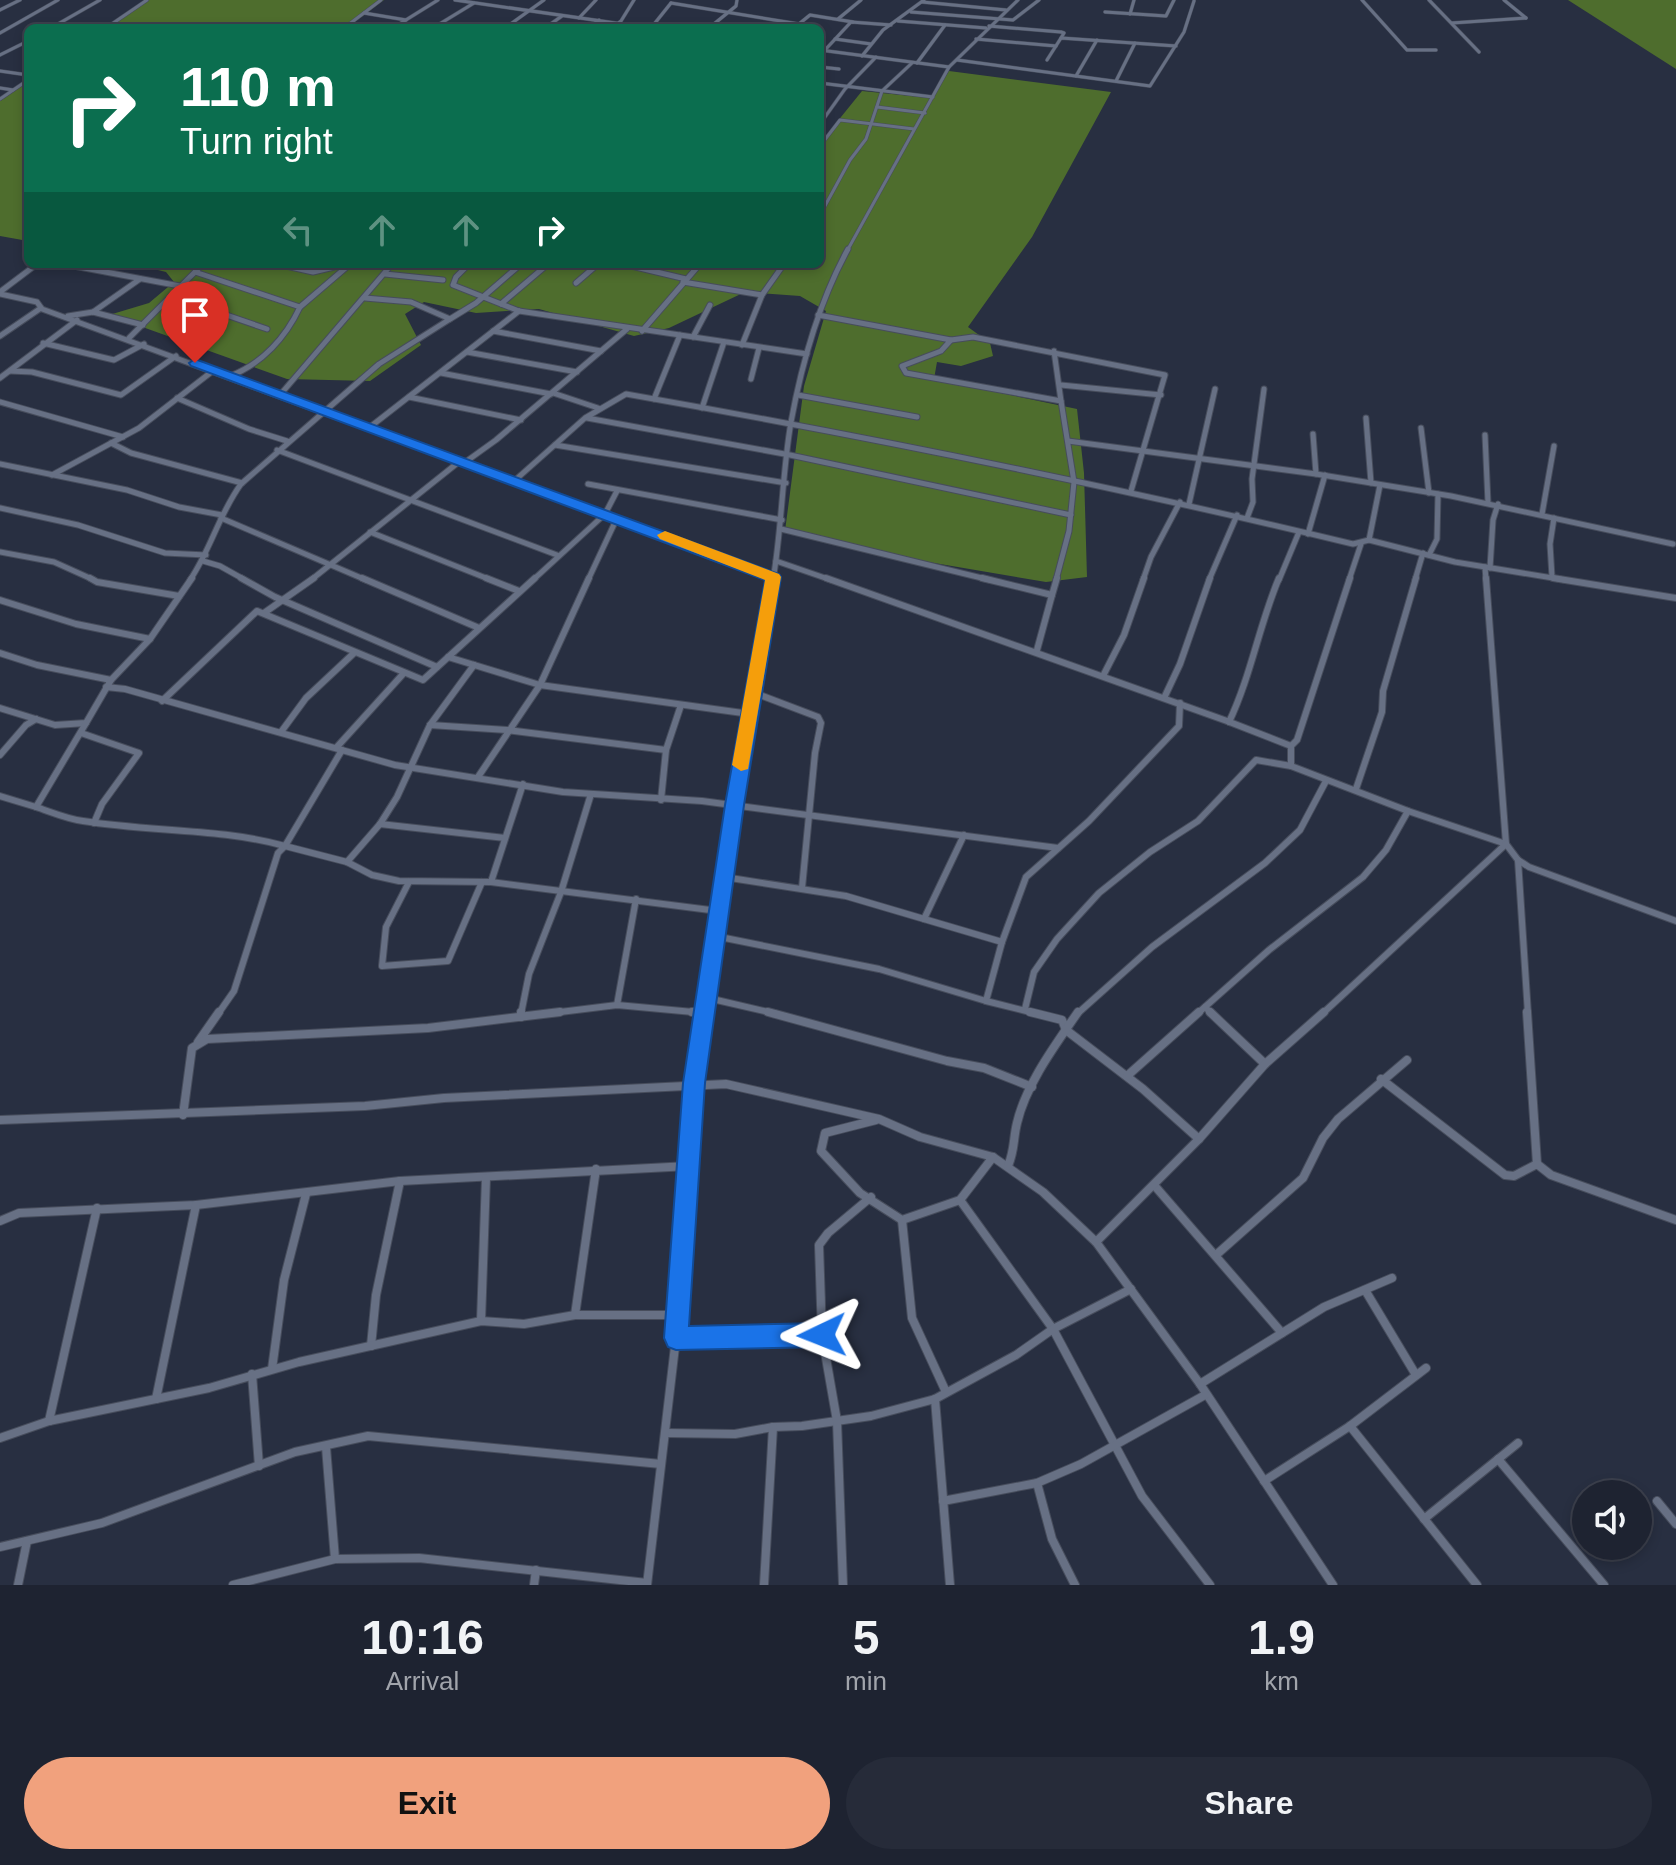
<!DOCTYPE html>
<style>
body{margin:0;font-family:Helvetica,sans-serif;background:#262b39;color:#f1f3f6;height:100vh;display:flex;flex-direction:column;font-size:30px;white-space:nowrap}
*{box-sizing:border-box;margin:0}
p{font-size:26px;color:#a1a4ab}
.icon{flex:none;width:44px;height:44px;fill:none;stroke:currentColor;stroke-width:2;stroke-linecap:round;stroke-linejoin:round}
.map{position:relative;height:1585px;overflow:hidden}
.details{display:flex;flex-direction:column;background:#1e2331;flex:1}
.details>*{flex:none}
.guide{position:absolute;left:24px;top:24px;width:800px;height:244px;border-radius:12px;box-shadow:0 4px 12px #0003,0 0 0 2px #3c404d;background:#0b6e4f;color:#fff;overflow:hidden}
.buttons{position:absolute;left:1572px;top:1480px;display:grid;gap:16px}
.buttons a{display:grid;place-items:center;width:80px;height:80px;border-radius:50%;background:#1e2331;box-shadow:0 4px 12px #0003,0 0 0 2px #3c404d;font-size:40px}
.pin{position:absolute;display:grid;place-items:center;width:68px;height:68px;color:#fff;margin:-82px -34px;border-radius:50% 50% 50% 0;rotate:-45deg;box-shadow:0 0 8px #0007}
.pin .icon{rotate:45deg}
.me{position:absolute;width:88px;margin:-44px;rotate:268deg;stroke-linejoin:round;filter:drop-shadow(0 0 6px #0008)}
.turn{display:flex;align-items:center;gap:28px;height:168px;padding:0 24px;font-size:36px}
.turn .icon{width:104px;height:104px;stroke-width:2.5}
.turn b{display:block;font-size:56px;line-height:68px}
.lanes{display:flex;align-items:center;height:76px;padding:0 24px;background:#0003;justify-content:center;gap:40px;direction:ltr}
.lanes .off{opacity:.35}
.eta{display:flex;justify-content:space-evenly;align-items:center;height:136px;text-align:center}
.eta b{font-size:48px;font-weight:600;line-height:56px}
.primary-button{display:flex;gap:16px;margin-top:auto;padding:16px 24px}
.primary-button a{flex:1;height:92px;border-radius:48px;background:#f1a17d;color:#111;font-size:32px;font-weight:600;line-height:92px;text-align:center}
.primary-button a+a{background:#262b39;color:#f1f3f6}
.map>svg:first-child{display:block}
</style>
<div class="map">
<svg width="1676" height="1585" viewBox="0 0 1676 1585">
<rect width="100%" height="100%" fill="#282f41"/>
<g fill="#4e6d2d">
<path d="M149,0h235l-37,28h-239z"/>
<path d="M1568,0h108v69z"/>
<path d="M949,71l162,21 -79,145 -64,90 22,16 3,13 -32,10 -24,-4 -3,17 143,30 7,64 3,104 -41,5 -153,-26 -108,-25 19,-145 22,-75 -26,-15 -55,-4 -76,36 -35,8 -95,-27 -63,4 -52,-11 -19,12 16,31 -51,36 -83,-2 -178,-64 40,-12 25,-21 -8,-10 -32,-8h686v-121l42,-52 70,7z"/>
<path d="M28,82v159l-28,-5v-135z"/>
</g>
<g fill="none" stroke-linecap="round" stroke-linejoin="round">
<defs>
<g id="street-far3">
<path d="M455,0l195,28"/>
<path d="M1362,0l45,50h29"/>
<path d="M1429,0l50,52"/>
<path d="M1504,0l22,18"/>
<path d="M922,2l84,8"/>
<path d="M671,3l128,21"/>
<path d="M0,10l20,-10"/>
<path d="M911,12l102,8 26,-20"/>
<path d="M1105,12l61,4 8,-16"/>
<path d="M364,13l42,7"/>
<path d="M1130,14l4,-14"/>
<path d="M579,18l17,-18"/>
<path d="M838,19l23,-19"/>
<path d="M898,21l88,7"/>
<path d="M1452,23l74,-5"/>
<path d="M989,26l72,6 3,1 -3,5"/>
<path d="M51,28l49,-28"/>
<path d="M106,28l41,-28"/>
<path d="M344,28l37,-28"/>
<path d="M393,28l45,-28"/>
<path d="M433,28l41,-25"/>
<path d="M505,28l39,-28"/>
<path d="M545,28l17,-12"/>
<path d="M588,28l11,-8"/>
<path d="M612,28l9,-7 13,-21"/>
<path d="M651,28l20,-25"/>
<path d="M709,28l27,-22 1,-6"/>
<path d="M794,28l16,-13 43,7"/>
<path d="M0,33l58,-33"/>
<path d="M835,39l36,5"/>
<path d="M976,39l80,7"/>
<path d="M820,50l129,17"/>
<path d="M825,50l26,-28 40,3"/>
<path d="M0,55l28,-14"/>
<path d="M862,56l21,-26 41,-30"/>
<path d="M957,60l193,26 34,-54 10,-31"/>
<path d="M1047,60l14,-22 115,8"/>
<path d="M917,63l28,-38"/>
<path d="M820,67l19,2"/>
<path d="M0,71l28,4"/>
<path d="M1076,76l21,-36"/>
<path d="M1116,81l19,-38"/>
<path d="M820,83l113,14"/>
<path d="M0,88l13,2"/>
<path d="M0,99l28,-19"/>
<path d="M877,107l48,6"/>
<path d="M825,117l20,-28 31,-32"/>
<path d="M820,146l20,-26 74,9"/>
<path d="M820,215l30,-55 16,-21 16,-48 30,-28"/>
<path d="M847,251l102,-184 69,-67"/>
</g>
<g id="street-far2">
<path d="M63,264l117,22"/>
<path d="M277,264l36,8 34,-8"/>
<path d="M469,264l-13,13 -3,8 66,26 288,43"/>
<path d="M623,264l63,15"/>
<path d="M195,272l105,35c-14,30 -38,57 -70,69"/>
<path d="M385,274l58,6"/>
<path d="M683,282l79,13"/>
<path d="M576,283l22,-19"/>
<path d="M0,292l37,-28"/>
<path d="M0,294l37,8 5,7 731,268"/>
<path d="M171,296l96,33"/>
<path d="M501,304l47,-40"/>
<path d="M300,307l49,-42"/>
<path d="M93,312l47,-33"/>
<path d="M818,315l133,25 -10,11 -39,15 4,7 155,28 13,81 -5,49 -13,49"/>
<path d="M68,316l25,-4 50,13"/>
<path d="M450,319l26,-16 45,-39"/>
<path d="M493,331l108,20"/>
<path d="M642,331l58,-67"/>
<path d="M0,336l41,-28"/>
<path d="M693,337l17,-32"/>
<path d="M129,338l74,-74"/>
<path d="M951,340l22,-3 192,38 -34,116"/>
<path d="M43,343l71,17 30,-16"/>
<path d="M742,345l20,-50 22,-31"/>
<path d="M1054,351l7,50"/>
<path d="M467,352l110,20"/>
<path d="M10,371l22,1 89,23 55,-39"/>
<path d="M441,373l110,21"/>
<path d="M0,378l77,-58"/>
<path d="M751,379l8,-31"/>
<path d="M1061,385l100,10"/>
<path d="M553,393l45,15"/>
<path d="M280,395l112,-131"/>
<path d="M798,395l119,22"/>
<path d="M409,397l112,23"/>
<path d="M177,398l72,31 38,12"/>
<path d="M654,399l26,-64"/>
<path d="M0,402l123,35"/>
<path d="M702,408l22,-66"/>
<path d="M587,418l203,37 281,60"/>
<path d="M1366,418l5,65"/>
<path d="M370,427l149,-116"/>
<path d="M1421,428l8,65"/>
<path d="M1313,434l3,40"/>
<path d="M1485,435l3,68"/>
<path d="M1068,441l248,33 135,22 222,48"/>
<path d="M111,443l20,10 111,30"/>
<path d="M555,445l231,38"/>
<path d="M277,450l280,105"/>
<path d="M464,463l32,-23 131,-111"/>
<path d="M0,464l127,26 52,17 43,8"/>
<path d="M52,475l87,-47 75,-58"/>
<path d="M513,482l72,-64 41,-24c244,43 486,92 727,150l16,-4 86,22 110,18"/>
<path d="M588,484l194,36"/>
<path d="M1189,504l26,-115"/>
<path d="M0,508l78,17 87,28 41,2"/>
<path d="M1542,514l12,-68"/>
<path d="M221,518l145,62"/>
<path d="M1247,518l6,-16 -1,-23 12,-90"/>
<path d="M781,529l209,51"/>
<path d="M370,532l121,48"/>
<path d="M1308,534l17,-59"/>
<path d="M1369,540l11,-55"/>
<path d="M0,552l54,10 40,18"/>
<path d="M1429,555l8,-16 1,-45"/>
<path d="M203,561l17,5 25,14"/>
<path d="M776,561l55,19"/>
<path d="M1485,567l1,13"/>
<path d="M1490,568l3,-48 5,-16"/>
<path d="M1552,577l-2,-33 4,-26"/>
<path d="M190,580c21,-31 29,-66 51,-96l138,-120 71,-45 -39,-17 -46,-4"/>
<path d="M311,580l149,-119"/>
<path d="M533,580l72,-66 12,-23"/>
<path d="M588,580l29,-62"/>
<path d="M773,580c9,-52 9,-106 18,-158 11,-60 28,-120 57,-173"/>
<path d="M1143,580l8,-23 29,-55"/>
<path d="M1209,580l28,-65"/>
<path d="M1279,580l20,-48"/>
<path d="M1349,580l12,-36"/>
<path d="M1415,580l8,-27"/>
</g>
<g id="street-far1">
<path d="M90,578l7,4 82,14"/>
<path d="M241,578l34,19 162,70"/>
<path d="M362,578l117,50"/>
<path d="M486,578l33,13"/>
<path d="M826,578l401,143 64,25v20l117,45 98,33"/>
<path d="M982,578l70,17 5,-17"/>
<path d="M1486,578l20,266 12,16 11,7 147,54"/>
<path d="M1553,578l123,20"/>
<path d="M0,600l76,24 74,15"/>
<path d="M264,613l50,-35"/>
<path d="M1037,650l15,-55"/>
<path d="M0,653l37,12 74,15"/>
<path d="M448,657l92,28 210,29"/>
<path d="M1104,674l20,-39 20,-57"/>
<path d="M106,687l19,2 270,76 168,27 139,9 356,47"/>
<path d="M755,693l63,24 3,6 -6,30 -13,135"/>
<path d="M1165,696l15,-32 30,-86"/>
<path d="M162,701l95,-90 166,69 112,-102"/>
<path d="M0,708l55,17 31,-2 25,-43 39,-41 42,-61"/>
<path d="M1229,722c22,-46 30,-97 50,-144"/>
<path d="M86,723l-50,84c15,5 31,12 47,14 67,11 137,7 202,25l-7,7 -44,138 -16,23"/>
<path d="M430,725l77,5 159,20"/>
<path d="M281,732l25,-34 48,-45"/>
<path d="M81,733l58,20 -37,51 -8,19"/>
<path d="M1291,746l6,-6 53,-162"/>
<path d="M336,748l67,-74"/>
<path d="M342,750l-57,96 62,16 25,13 27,6 92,1 227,29"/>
<path d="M0,755l26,-30 10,-6"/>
<path d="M478,777l62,-92 49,-107"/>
<path d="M1356,789l26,-77 1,-21 33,-113"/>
<path d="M0,796l36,11"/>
<path d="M661,800l5,-50 15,-45"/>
<path d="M380,824l125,14"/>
<path d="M1518,860l10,154"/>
<path d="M347,862l33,-38 17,-27 33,-72 44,-60"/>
<path d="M724,877l122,19 156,46"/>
<path d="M409,882l-23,45 -4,39 66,-5 34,-79"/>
<path d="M491,882l32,-98"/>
<path d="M924,919l40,-84"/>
<path d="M715,936l164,33 107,32"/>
<path d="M708,998l69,16"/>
<path d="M617,1005l19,-106"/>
<path d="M1205,1007l7,7"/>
<path d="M1025,1009l9,-37 23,-33 42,-46 51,-41 48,-31 58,-61 35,6"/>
<path d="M521,1014l8,-40 32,-82 30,-98"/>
<path d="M544,1014l73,-9 87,8"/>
<path d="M704,1014l69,-436"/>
<path d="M1038,1014l-52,-13 16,-59 24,-65 63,-56 90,-95 1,-23"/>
<path d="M1077,1014l75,-67 113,-84 35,-33 26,-49"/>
<path d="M1197,1014l72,-64 94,-73 23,-27 22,-39"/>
<path d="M1322,1014l184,-170"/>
</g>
<g id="street">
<path d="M692,1012l12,1"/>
<path d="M768,1012l179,49 37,7 48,19"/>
<path d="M1030,1012l32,8 4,10 77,59 56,50"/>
<path d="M1210,1012l55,52"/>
<path d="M1527,1012l10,152"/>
<path d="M521,1017v-5"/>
<path d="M198,1042l21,-30"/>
<path d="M1127,1076l72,-64"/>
<path d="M1381,1079l124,96 9,1 23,-12 14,11 125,45"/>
<path d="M183,1115l9,-67 15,-9 221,-11 132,-16"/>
<path d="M0,1120l365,-14 79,-8 282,-14 153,35 41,18 73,20 50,35 53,50 104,142 133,201"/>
<path d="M876,1120l-51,13 -4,18 39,42 42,27 58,-20 33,-43"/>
<path d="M1008,1166c7,-17 5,-27 9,-43 9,-39 39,-79 61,-111"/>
<path d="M1154,1185l128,148"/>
<path d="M960,1200l93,129 89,167 68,89"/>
<path d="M902,1220l10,98 34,74"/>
<path d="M0,1221l19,-8 177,-8 204,-24 289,-15"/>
<path d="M1096,1242l103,-103 66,-75 59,-52"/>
<path d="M1216,1255l87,-77 20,-40 15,-19 69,-59"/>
<path d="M1365,1290l51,85"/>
<path d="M575,1315l21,-146"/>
<path d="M481,1321l5,-143"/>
<path d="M676,1338l146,-3"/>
<path d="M371,1346l5,-51 24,-114"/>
<path d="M272,1369l12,-89 22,-86"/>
<path d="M252,1374l7,92"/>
<path d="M1200,1384l124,-77 68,-29"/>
<path d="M156,1399l40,-194"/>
<path d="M935,1399l15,186"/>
<path d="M49,1421l48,-213"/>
<path d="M1350,1426l127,159"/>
<path d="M666,1433l69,1 38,-7 29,-1 69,-10 64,-17 81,-44 37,-26 78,-40"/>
<path d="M0,1438l49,-17 160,-33 90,-26 182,-41 43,3 51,-9h103"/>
<path d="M326,1447l9,112"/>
<path d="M1498,1459l106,126"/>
<path d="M1264,1481l86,-55 76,-58"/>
<path d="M1037,1483l15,56 23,46"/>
<path d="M943,1501l94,-18 44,-19 124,-69"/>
<path d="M1657,1501l19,23"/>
<path d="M1424,1519l94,-76"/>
<path d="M0,1547l102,-24 193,-71 73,-16 293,28"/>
<path d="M18,1585l9,-44"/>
<path d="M233,1585l102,-26 84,-1 228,25"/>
<path d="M534,1585l2,-15"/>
<path d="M647,1585l29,-247 18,-255 10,-71"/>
<path d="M764,1585l9,-158"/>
<path d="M843,1585l-6,-164 -15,-86 -3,-90 9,-12 43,-36"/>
</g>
</defs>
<use href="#street-far3" stroke="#474d5c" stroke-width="4"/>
<use href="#street-far2" stroke="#474d5c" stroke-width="7"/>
<use href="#street-far1" stroke="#474d5c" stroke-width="8"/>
<use href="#street" stroke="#474d5c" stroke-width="10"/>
<use href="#street-far3" stroke="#677084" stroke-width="3"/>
<use href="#street-far2" stroke="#677084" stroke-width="5"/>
<use href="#street-far1" stroke="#677084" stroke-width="6"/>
<use href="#street" stroke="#677084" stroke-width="8"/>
</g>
<path fill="#1a73e8" stroke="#114b97" stroke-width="2" d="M195,359l584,215 2,3 -37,228 -39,278 -16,243 133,-3 9,4 4,8 -4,9 -9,3 -146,3 -8,-3 -4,-9 19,-255 42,-278 40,-225 -574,-214 -2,-3z"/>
<path fill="#f59e0b" d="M665,531l114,43 2,3 -33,192 -7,2 -9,-6 33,-185 -105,-41 -3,-4z"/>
</svg>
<div class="buttons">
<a><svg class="icon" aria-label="sound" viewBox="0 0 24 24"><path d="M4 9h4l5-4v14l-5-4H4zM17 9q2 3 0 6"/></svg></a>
</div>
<div class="pin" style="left:195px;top:363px;background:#d93025"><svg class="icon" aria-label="arrive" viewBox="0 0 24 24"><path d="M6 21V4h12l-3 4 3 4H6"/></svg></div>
<svg class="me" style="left:822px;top:1335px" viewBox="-20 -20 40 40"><path d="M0-17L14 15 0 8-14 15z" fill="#1a73e8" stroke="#fff" stroke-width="4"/></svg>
<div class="guide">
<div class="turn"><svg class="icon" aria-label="right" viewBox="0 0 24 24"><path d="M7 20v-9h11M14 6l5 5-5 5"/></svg><div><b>110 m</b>Turn right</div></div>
<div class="lanes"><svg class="icon off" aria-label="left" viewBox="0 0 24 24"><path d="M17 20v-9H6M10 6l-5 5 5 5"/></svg><svg class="icon off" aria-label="ahead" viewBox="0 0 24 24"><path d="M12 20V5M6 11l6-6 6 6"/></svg><svg class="icon off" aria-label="ahead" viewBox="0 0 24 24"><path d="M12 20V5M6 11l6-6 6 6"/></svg><svg class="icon" aria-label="right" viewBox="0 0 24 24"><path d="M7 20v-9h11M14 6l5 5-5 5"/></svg></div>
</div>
</div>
<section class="details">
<div class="eta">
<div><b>10:16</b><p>Arrival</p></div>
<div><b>5</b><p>min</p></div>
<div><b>1.9</b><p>km</p></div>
</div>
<div class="primary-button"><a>Exit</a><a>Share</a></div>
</section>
